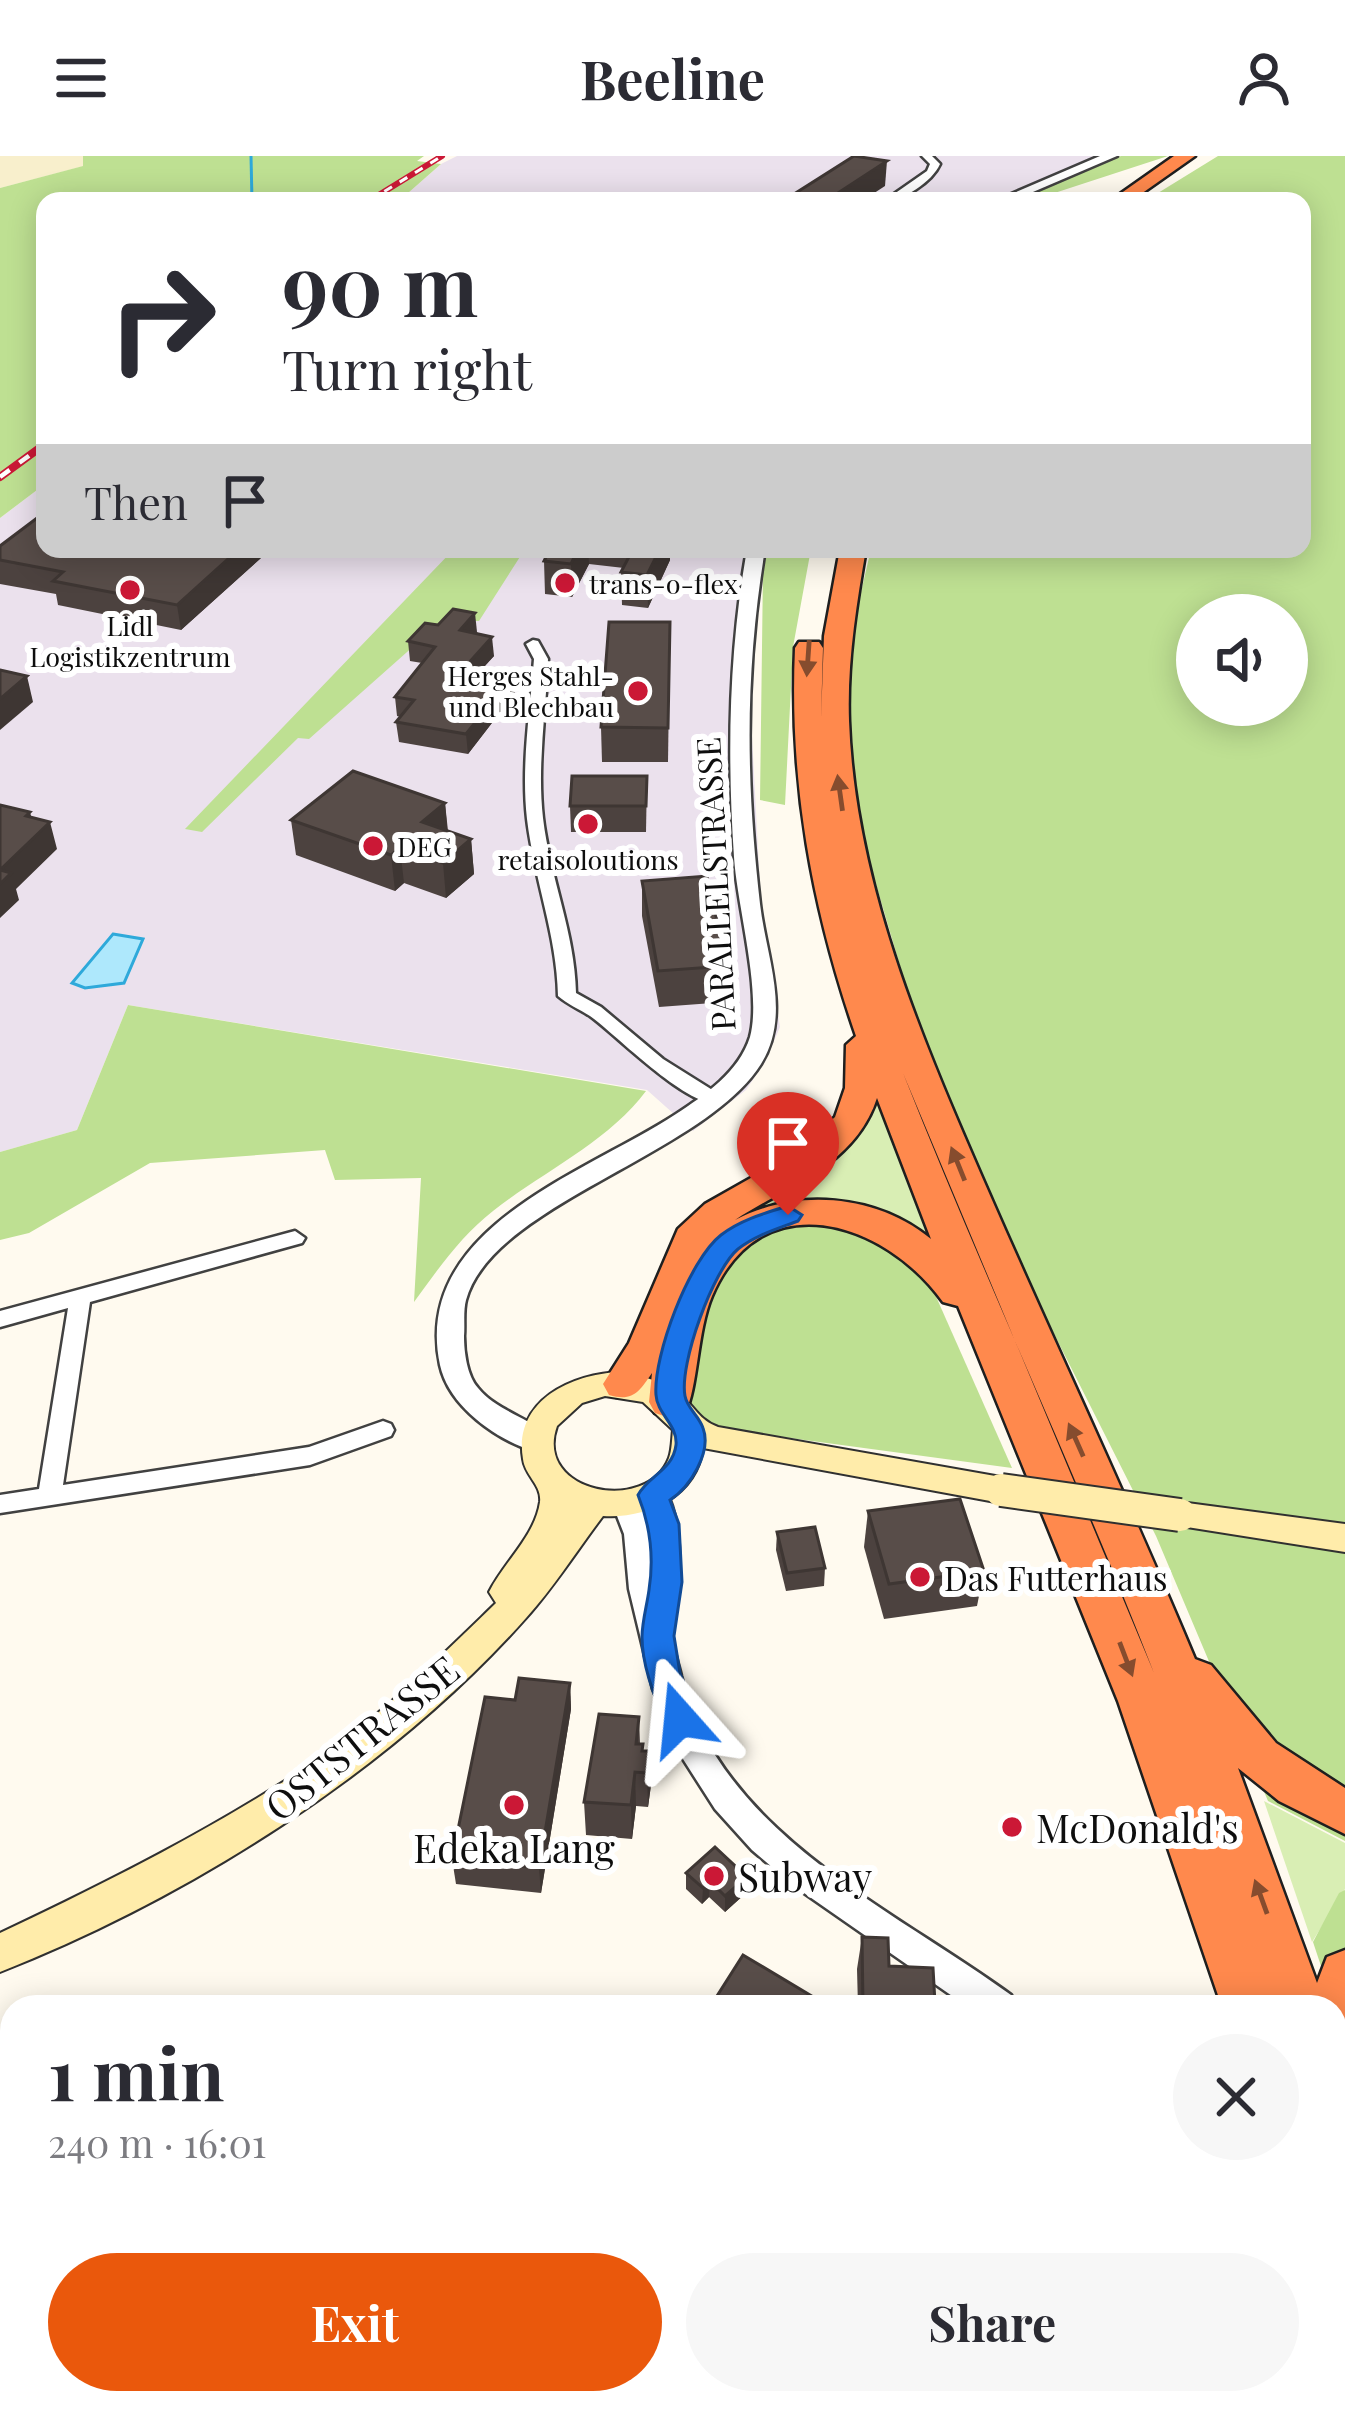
<!DOCTYPE html>
<meta charset="utf-8">
<style>
body{margin:0;font-family:"Playfair Display",serif;background:#f7f7f7;color:#2b2b33;height:100vh;display:flex;flex-direction:column;font-size:45px;white-space:nowrap}
*{box-sizing:border-box;margin:0}
p{font-size:39px;color:#7c7c81}
.icon{flex:none;width:66px;height:66px;fill:none;stroke:currentColor;stroke-width:2;stroke-linecap:round;stroke-linejoin:round}
.map{position:relative;flex:1;overflow:hidden}
.sheet{position:absolute;left:0px;top:1839px;width:1347px;height:420px;display:flex;flex-direction:column;background:#fff;border-radius:36px 36px 0 0;box-shadow:0 6px 30px #0003}
.sheet>*{flex:none}
.banner{position:absolute;left:36px;top:36px;width:1275px;height:366px;border-radius:24px;box-shadow:0 6px 30px #0003;background:#fff;color:#2b2b33;overflow:hidden}
.fabs{position:absolute;left:1176px;top:438px;display:grid;gap:24px}
.fabs a{display:grid;place-items:center;width:132px;height:132px;border-radius:50%;background:#fff;box-shadow:0 6px 30px #0003;font-size:60px}
.pin{position:absolute;display:grid;place-items:center;width:102px;height:102px;color:#fff;margin:-123px -51px;border-radius:50% 50% 50% 0;rotate:-45deg;box-shadow:0 0 12px #0007}
.pin .icon{rotate:45deg}
.me{position:absolute;width:132px;margin:-66px;rotate:342deg;stroke-linejoin:round;filter:drop-shadow(0 0 9px #0008)}
.turn{display:flex;align-items:center;gap:42px;height:252px;padding:0 48px;font-size:54px}
.turn .icon{width:156px;height:156px;stroke-width:2.5}
.turn b{display:block;font-size:84px;line-height:102px}
.then{display:flex;align-items:center;height:114px;padding:0 48px;background:#0003;gap:24px;font-size:45px}
.round{display:grid;place-items:center;flex:none;width:126px;height:126px;border-radius:63px;background:#f7f7f7}
.head{display:flex;align-items:center;justify-content:space-between;height:204px;padding:0 48px}
h1{font-size:72px;font-weight:700;line-height:90px}
.action{display:flex;gap:24px;margin-top:auto;padding:24px 48px}
.action a{flex:1;height:138px;border-radius:72px;background:#ea580c;color:#fff;font-size:48px;font-weight:700;line-height:138px;text-align:center}
.action a+a{background:#f7f7f7;color:#2b2b33}
header{display:flex;justify-content:space-between;align-items:center;height:156px;padding:0 48px;background:#fff;font-size:54px;font-weight:700}
.map>svg:first-child{display:block}
</style>
<header><svg class="icon" aria-label="menu" viewBox="0 0 24 24"><path d="M4 6h16M4 12h16M4 18h16"/></svg>Beeline<svg class="icon" aria-label="person" viewBox="0 0 24 24"><circle cx="12" cy="8" r="4"/><path d="M4 21q1-7 8-7t8 7"/></svg></header>
<div class="map">
<svg width="1345" height="2259" viewBox="0 0 1345 2259">
<rect width="100%" height="100%" fill="#fffaef"/>
<g fill="#ebe1ed">
<path d="M457,0h634l7,1 -96,39 -27,-4 -8,9h-568l42,-37z"/>
<path d="M45,328v65h704l-6,17 18,340 19,121 -15,35 -19,28 -53,41 -46,-41 -519,-85 -51,125 -77,22v-634z"/>
</g>
<path fill="#f8efcc" d="M0,0h83l1,10 -84,22z"/>
<g fill="#d9eeb4">
<path d="M885,945l49,138 -221,-13c54,-29 144,-59 161,-124z"/>
<path d="M1264,1645l81,42v46l-33,53z"/>
</g>
<g fill="#bee092" fill-rule="evenodd">
<path d="M83,0h341l-7,5 24,3 -42,37h-354v283l-45,34v-330l83,-22z"/>
<path d="M1121,0h47l-138,45h-20z"/>
<path d="M1218,0h127v1685l-77,-40 -112,-265 -163,-323 -85,-220 -38,-129 -20,-98 1,-131 20,-86h431v-348h-157zM1197,459h90v90h-90z"/>
<path d="M454,393h71l-46,72h-37l-133,118 -11,-1 -96,94 -17,-3z"/>
<path d="M768,393h43l-18,98 -8,158 -25,-5 3,-230z"/>
<path d="M128,849l518,86c-38,51 -102,80 -153,120 -32,25 -55,58 -79,91l7,-124 -86,2 -10,-30 -175,13 -121,70 -29,7v-88l77,-22z"/>
<path d="M803,1065l72,12 55,50 82,185 -289,-39 -24,-8 -18,-27 7,-61 54,-89z"/>
<path d="M1345,1734v148l-32,-96 26,-49z"/>
</g>
<path fill="#aee8fc" stroke="#2ea9da" stroke-width="3" d="M113,778l30,5 -19,44 -39,5 -13,-5z"/>
<g fill="none" stroke-linecap="round" stroke-linejoin="round">
<path stroke="#2ea9da" stroke-width="3" d="M251,0l1,45"/>
<defs>
<g id="minor">
<path d="M922,0h10l8,8c-8,18 -37,37 -56,37l43,-30 3,-7z"/>
<path d="M533,484l5,1 10,18c-2,53 -11,106 -5,159 7,60 32,115 33,175l25,14 62,52 59,37 3,4 -3,4c-34,5 -103,-67 -132,-88 -11,-7 -23,-12 -32,-20 -1,-61 -24,-117 -31,-177 -6,-53 3,-107 7,-160l-8,-15z"/>
<path d="M295,1075l10,7 -3,5 -212,59 -27,183 246,-38 74,-26 8,3 3,6 -3,6 -81,29 -310,48v-18l39,-6 29,-181 -68,19v-16z"/>
<path d="M0,1922l12,4v30l-12,-4z"/>
<path d="M391,2247h50l6,12h-50z"/>
<path d="M918,2247h60l-6,12h-60z"/>
</g>
<g id="tertiary">
<path d="M1100,0h17l-105,45h-17z"/>
<path d="M747,393h18c-12,73 -17,145 -15,218 1,46 5,92 10,137 6,53 32,110 1,160 -57,91 -269,140 -295,236 -3,11 -1,25 -2,36 0,16 3,40 14,52 17,21 47,29 68,45l5,8 -5,8 -10,3c-39,-12 -87,-45 -96,-87 -29,-137 146,-192 236,-251 29,-19 63,-42 74,-77 12,-45 -13,-131 -16,-180 -7,-104 -5,-206 13,-308z"/>
<path d="M653,1327l11,4c24,47 13,94 8,144 -1,12 6,32 9,45 40,157 209,231 330,319l5,12h-48l-174,-121 -42,-36 -37,-41 -32,-50 -30,-70 -24,-100 -5,-55 -12,-31 4,-8 11,-4 12,6 3,-10z"/>
<path d="M1190,2247h42l3,12h-42z"/>
</g>
<g id="secondary">
<path d="M622,1216c20,4 41,9 58,22 15,13 19,26 38,33l283,50 12,4 4,9 -4,9 -12,4 -298,-55c-7,48 -55,71 -100,68 -25,33 -49,71 -77,102 -136,153 -336,279 -526,354v-39c106,-50 209,-102 308,-167 69,-46 129,-106 188,-163l-7,-11c15,-30 46,-56 51,-90 2,-17 -15,-26 -17,-43 -10,-58 49,-86 99,-87zM605,1240l38,6 30,28c-1,8 -1,20 -4,28 -22,57 -136,35 -112,-32l25,-23z"/>
<path d="M1180,1346l165,22v28l-177,-28 -5,-9 5,-9z"/>
</g>
<g id="motorway">
<path d="M1174,0h21l-64,45h-21z"/>
<path d="M840,393h26c-10,58 -19,114 -17,172 6,167 77,328 143,479 67,153 139,305 203,459l16,6 65,78 69,45v46l-66,-33 -41,-33 79,215 10,-26 18,-7v187l-10,-4v-126h-113l-104,-306 -160,-395 -15,-4c-58,-81 -182,-121 -231,-6 -15,35 -14,92 -27,117l-15,5 -15,-5 -6,-11 3,-29c-13,19 -19,29 -43,22l-6,-11 26,-41 49,-114 27,-25 90,-51 40,-36 10,-29 1,-43 10,-9c-44,-128 -67,-253 -61,-388l4,-6h20l4,6 -2,71 3,-83zM903,917c80,202 172,398 251,600zM877,942l54,141c-55,-45 -135,-51 -196,-19 55,-36 120,-55 142,-122z"/>
<path d="M1335,2119l10,4v97l-10,-4z"/>
</g>
</defs>
<use href="#minor" stroke="#414141" stroke-width="5"/>
<use href="#tertiary" stroke="#414141" stroke-width="5"/>
<use href="#secondary" stroke="#303030" stroke-width="4"/>
<use href="#motorway" stroke="#1f1f1f" stroke-width="5"/>
<use href="#minor" fill="#fff" fill-rule="evenodd"/>
<use href="#tertiary" fill="#fff" fill-rule="evenodd"/>
<use href="#secondary" fill="#ffecaa" fill-rule="evenodd"/>
<use href="#motorway" fill="#ff894d" fill-rule="evenodd"/>
<defs>
<path id="rail-far1" d="M369,45l73,-45"/>
<path id="rail" d="M0,321l45,-33"/>
</defs>
<use href="#rail-far1" stroke="#cb1836" stroke-width="6"/>
<use href="#rail" stroke="#cb1836" stroke-width="8"/>
<use href="#rail-far1" stroke="#fff" stroke-width="3" stroke-dasharray="9" stroke-linecap="butt"/>
<use href="#rail" stroke="#fff" stroke-width="4.5" stroke-dasharray="12" stroke-linecap="butt"/>
<defs>
<path id="secondary-bridge" d="M1001,1334l179,25"/>
</defs>
<use href="#secondary-bridge" stroke="#303030" stroke-width="36" stroke-linecap="butt"/>
<use href="#secondary-bridge" stroke="#ffecaa" stroke-width="32"/>
</g>
<g fill="#4c423f">
<path d="M0,390l45,3h226l-90,81 -123,-25 -2,-11 -56,-10z"/>
<path d="M550,393h120v11l-22,48 -26,-3 -1,-33 3,-4 -35,-4 -17,33 -27,-3 -1,-33z"/>
<path d="M670,466l-2,140h-66l-1,-35z"/>
<path d="M477,476l17,24 -12,12 33,25 -47,61 -69,-12 -3,-20 5,-5 -4,-1 -2,-19 27,-34 -12,-2 -2,-20z"/>
<path d="M647,620l-1,56h-75l-1,-26z"/>
<path d="M445,647l3,28 23,8 3,35 -28,24 -42,-15 -9,8 -99,-36 -5,-35z"/>
<path d="M642,725l85,85 -1,36 -67,5 -17,-91z"/>
<path d="M868,1355l116,60 -7,35 -93,13 -20,-72z"/>
<path d="M777,1376l48,36 -1,18 -38,5 -10,-41z"/>
<path d="M570,1527l1,26 -30,184 -85,-9 -4,-25 63,-159z"/>
<path d="M639,1561l1,27 3,7h7l1,34 -3,22 -12,-1 -4,33 -46,-4 -2,-33z"/>
<path d="M686,1717l60,20 -21,19 -16,-15 -7,7 -16,-15z"/>
<path d="M862,1781l27,29 46,37 64,4h-141l-1,-38z"/>
</g>
<g fill="#3e3633">
<path d="M887,5l-2,25 -23,15 -24,-8z"/>
<path d="M239,393h32l-90,81 -4,-25z"/>
<path d="M578,393h10l1,15 -17,33 -1,-33z"/>
<path d="M660,393h10v11l-22,48 -1,-33z"/>
<path d="M475,457l2,19 -16,17 -1,-19z"/>
<path d="M492,481l2,19 -26,29 -2,-19z"/>
<path d="M514,518l1,19 -47,61 -2,-20z"/>
<path d="M27,520l6,26 -33,28v-31z"/>
<path d="M445,647l3,35 -26,-16z"/>
<path d="M30,656l6,23 14,-13 7,27 -41,40 3,11 -19,18v-48l26,-54z"/>
<path d="M471,683l3,35 -28,24 -3,-35z"/>
<path d="M400,692l4,35 -9,8 -4,-36z"/>
<path d="M570,1527l1,26 -30,184 -2,-25z"/>
<path d="M650,1595l1,34 -3,22 -1,-34z"/>
<path d="M635,1616l1,34 -4,33 -1,-34z"/>
<path d="M747,1721l-1,16 -21,19v-16z"/>
<path d="M710,1725l-1,16 -7,7 1,-16z"/>
<path d="M110,2247h12l1,12 -13,-5z"/>
<path d="M216,2247h4l6,12h-10z"/>
</g>
<g fill="#584d49" stroke="#3e3633" stroke-width="3">
<path d="M854,0l33,5 -49,32 40,8h-95z"/>
<path d="M45,356v37h194l-62,56 -124,-24 10,-9 -63,-12v-14z"/>
<path d="M550,393h28l-7,15 -27,-3z"/>
<path d="M633,393h27l-13,26 -26,-3z"/>
<path d="M453,453l22,4 -15,17 32,7 -26,29 48,8 -48,60 -70,-12 18,-22 -19,-3 40,-50 -27,-6 17,-18 13,2z"/>
<path d="M609,466h61l-2,106 -67,-1z"/>
<path d="M0,514l27,6 -27,23z"/>
<path d="M353,615l92,32 -23,19 49,17 -28,24 -43,-15 -9,7 -100,-35z"/>
<path d="M572,620h75l-1,30h-76z"/>
<path d="M0,649l30,7 -4,4 24,6 -50,48z"/>
<path d="M0,714l11,3 -11,11z"/>
<path d="M707,720l20,90 -69,5 -16,-90z"/>
<path d="M960,1343l24,72 -95,13 -21,-73z"/>
<path d="M815,1371l10,41 -38,5 -10,-41z"/>
<path d="M519,1522l51,5 -31,185 -87,-9 33,-162 30,3z"/>
<path d="M599,1558l40,3 -3,27h7l-1,7h8l-3,22 -12,-1 -4,33 -47,-3z"/>
<path d="M715,1691l32,30 -22,19 -15,-15 -7,7 -17,-15z"/>
<path d="M862,1781l26,1 1,28 44,2 2,35 64,4h-136z"/>
<path d="M743,1799l87,52h-120z"/>
<path d="M12,2245v2h98v7l55,-7h51v12h-216v-12z"/>
</g>
<defs><path id="oneway-solid" d="M-6-.8H1V-3.2L6.5 0L1 3.2V.8H-6Z" transform="scale(3)"/></defs>
<g fill="#864c2e">
<use href="#oneway-solid" transform="translate(808 502) rotate(94)"/>
<use href="#oneway-solid" transform="translate(840 637) rotate(-98)"/>
<use href="#oneway-solid" transform="translate(958 1008) rotate(-112)"/>
<use href="#oneway-solid" transform="translate(1076 1284) rotate(-114)"/>
<use href="#oneway-solid" transform="translate(1126 1503) rotate(69)"/>
<use href="#oneway-solid" transform="translate(1261 1741) rotate(-110)"/>
</g>
<path fill="#1a73e8" stroke="#114b97" stroke-width="3" d="M788,1050l14,9 -4,6c-21,8 -42,14 -60,28 -25,21 -59,115 -53,147 2,12 14,20 18,32 9,24 -13,59 -33,72l9,24 3,58 -8,54 6,37 17,46 -5,10 -12,5 -11,-5c-13,-27 -27,-61 -27,-92 0,-15 5,-32 7,-47 5,-32 1,-65 -11,-95 10,-19 35,-25 38,-50 2,-20 -19,-31 -20,-50 -3,-39 33,-135 65,-160 19,-15 44,-22 67,-29z"/>
<g fill="#cb1836" stroke="#fff" stroke-width="4.5">
<circle cx="565" cy="427" r="12"/>
<circle cx="130" cy="434" r="12"/>
<circle cx="638" cy="535" r="12"/>
<circle cx="588" cy="668" r="12"/>
<circle cx="373" cy="690" r="12"/>
<circle cx="920" cy="1421" r="12"/>
<circle cx="514" cy="1649" r="12"/>
<circle cx="1012" cy="1671" r="12"/>
<circle cx="714" cy="1720" r="12"/>
</g>
<g text-anchor="middle" dominant-baseline="central" stroke-width="12" stroke-linejoin="round" paint-order="stroke">
<g font-size="27" fill="#0e0e0e" stroke="#fff" text-anchor="start">
<text x="589" y="427">trans-o-flex</text>
<text x="130" y="469" text-anchor="middle">Lidl<tspan x="130" dy="31">Logistikzentrum</tspan></text>
<text x="614" y="519" text-anchor="end">Herges Stahl-<tspan x="614" dy="31">und Blechbau</tspan></text>
<text x="397" y="690">DEG</text>
<text x="588" y="703" text-anchor="middle">retaisoloutions</text>
</g>
<g font-size="33" fill="#0e0e0e" stroke="#fff">
<text transform="translate(714 728) rotate(-93)">PARALLELSTRASSE</text>
</g>
<g font-size="33" fill="#0e0e0e" stroke="#fff" text-anchor="start">
<text x="944" y="1421">Das Futterhaus</text>
</g>
<g font-size="39" fill="#0e0e0e" stroke="#fff">
<text transform="translate(361 1581) rotate(-39)">OSTSTRASSE</text>
</g>
<g font-size="39" fill="#0e0e0e" stroke="#fff" text-anchor="start">
<text x="1036" y="1671">McDonald's</text>
<text x="514" y="1691" text-anchor="middle">Edeka Lang</text>
<text x="738" y="1720">Subway</text>
</g>
</g>
</svg>
<div class="fabs">
<a><svg class="icon" aria-label="sound" viewBox="0 0 24 24"><path d="M4 9h4l5-4v14l-5-4H4zM17 9q2 3 0 6"/></svg></a>
</div>
<div class="pin" style="left:788px;top:1059px;background:#d93025"><svg class="icon" aria-label="arrive" viewBox="0 0 24 24"><path d="M6 21V4h12l-3 4 3 4H6"/></svg></div>
<svg class="me" style="left:680px;top:1563px" viewBox="-20 -20 40 40"><path d="M0-17L14 15 0 8-14 15z" fill="#1a73e8" stroke="#fff" stroke-width="4"/></svg>
<div class="banner">
<div class="turn"><svg class="icon" aria-label="right" viewBox="0 0 24 24"><path d="M7 20v-9h11M14 6l5 5-5 5"/></svg><div><b>90 m</b>Turn right</div></div>
<div class="then">Then<svg class="icon" aria-label="arrive" viewBox="0 0 24 24"><path d="M6 21V4h12l-3 4 3 4H6"/></svg></div>
</div>
<section class="sheet">
<div class="head"><div><h1>1 min</h1><p>240 m · 16:01</p></div><a class="round"><svg class="icon" aria-label="close" viewBox="0 0 24 24"><path d="M6 6l12 12M18 6L6 18"/></svg></a></div>
<div class="action"><a>Exit</a><a>Share</a></div>
</section>
</div>
